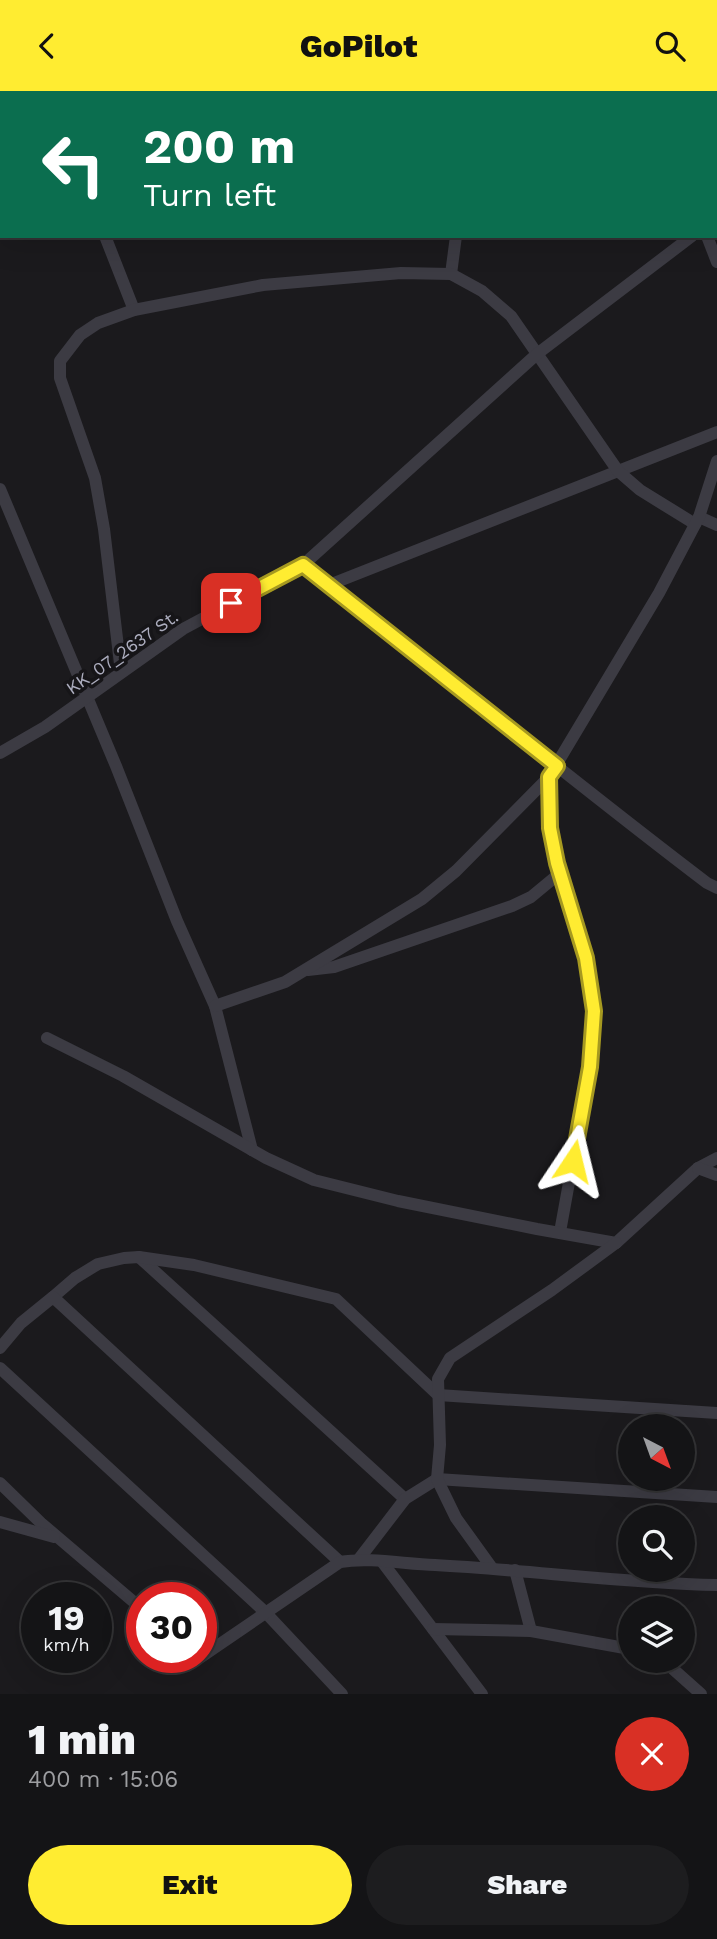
<!DOCTYPE html>
<meta charset="utf-8">
<style>
body{margin:0;font-family:"Work Sans",sans-serif;background:#1d1d1f;color:#f1f3f6;height:100vh;display:flex;flex-direction:column;font-size:26px;white-space:nowrap}
*{box-sizing:border-box;margin:0}
p{font-size:23px;color:#9d9ea1}
.icon{flex:none;width:38px;height:38px;fill:none;stroke:currentColor;stroke-width:2;stroke-linecap:round;stroke-linejoin:round}
.map{position:relative;height:1603px;overflow:hidden}
.sheet{display:flex;flex-direction:column;background:#141416;flex:1}
.sheet>*{flex:none}
.banner{position:absolute;left:0px;top:0px;width:718px;height:147px;box-shadow:0 7px 28px #0002,0 0 0 2px #333335;background:#0b6e4f;color:#fff;overflow:hidden}
.needle{width:46px;rotate:139deg}
.fabs{position:absolute;left:618px;top:1323px;display:grid;gap:14px}
.fabs a{display:grid;place-items:center;width:77px;height:77px;border-radius:50%;background:#141416;box-shadow:0 7px 28px #0002,0 0 0 2px #333335;font-size:35px}
.speed{position:absolute;left:21px;top:1491px;display:flex;gap:14px;font-size:35px;font-weight:700;text-align:center}
.speed>*{display:grid;place-content:center;width:91px;height:91px;border-radius:50%;background:#141416;box-shadow:0 7px 28px #0002,0 0 0 2px #333335;line-height:1}
.speed small{font-size:18px;font-weight:400}
.speed .limit{border:10px solid #d22;background:#fff;color:#111}
.pin{position:absolute;display:grid;place-items:center;width:60px;height:60px;color:#fff;margin:-30px;border-radius:14px;box-shadow:0 4px 10px #0006}
.me{position:absolute;width:77px;margin:-38px;rotate:10deg;stroke-linejoin:round;filter:drop-shadow(0 0 5px #0008)}
.turn{display:flex;align-items:center;gap:24px;height:147px;padding:0 28px;font-size:32px}
.turn .icon{width:91px;height:91px;stroke-width:2.5}
.turn b{display:block;font-size:49px;line-height:60px}
.round{display:grid;place-items:center;flex:none;width:74px;height:74px;border-radius:37px;background:#1d1d1f}
.headline{display:flex;align-items:center;justify-content:space-between;height:119px;padding:0 28px}
h1{font-size:42px;font-weight:800;line-height:52px}
.primary-button{display:flex;gap:14px;margin-top:auto;padding:14px 28px}
.primary-button a{flex:1;height:80px;border-radius:42px;background:#ffec31;color:#111;font-size:28px;font-weight:800;line-height:80px;text-align:center}
.primary-button a+a{background:#1d1d1f;color:#f1f3f6}
header{display:flex;justify-content:space-between;align-items:center;height:91px;padding:0 28px;background:#ffec31;color:#111;font-size:32px;font-weight:800}
.map>svg:first-child{display:block}
</style>
<header><svg class="icon" aria-label="back" viewBox="0 0 24 24"><path d="M15 5l-7 7 7 7"/></svg>GoPilot<svg class="icon" aria-label="search" viewBox="0 0 24 24"><circle cx="10" cy="10" r="6"/><path d="M15 15l6 6"/></svg></header>
<div class="map">
<svg width="717" height="1603" viewBox="0 0 717 1603">
<rect width="100%" height="100%" fill="#1b1a1d"/>
<g fill="none" stroke-linecap="round" stroke-linejoin="round">
<g stroke="#3c3b43" stroke-width="12">
<path d="M571,0l3,2"/>
<path d="M707,0l4,2"/>
<path d="M136,2l9,-2"/>
<path d="M475,2v-2"/>
<path d="M0,38l2,-1"/>
<path d="M716,129h1"/>
<path d="M105,145l29,74"/>
<path d="M707,145l10,26"/>
<path d="M451,183l5,-38"/>
<path d="M0,398l116,277 61,155 38,85 37,144"/>
<path d="M699,426l18,8"/>
<path d="M303,474c135,105 267,214 404,318l10,5"/>
<path d="M329,494l388,-153"/>
<path d="M121,581l-17,-143 -9,-51 -35,-100v-17l20,-26 18,-12 36,-13 129,-25 138,-12 50,1 31,17 29,25 107,155 22,19 55,34"/>
<path d="M0,662l45,-26 138,-98 120,-64 234,-211 155,-118"/>
<path d="M549,686l1,51 7,35 29,95 8,53 -4,56 -30,165"/>
<path d="M308,879l26,-3 178,-61 19,-9 29,-24"/>
<path d="M215,915l70,-24 137,-83 34,-28 93,-94 110,-184 40,-76 18,-56"/>
<path d="M47,947l76,38 143,82 48,22 84,21 139,28 79,14 82,-75 19,-10"/>
<path d="M698,1077l19,7"/>
<path d="M139,1166l266,242"/>
<path d="M53,1206l22,-19 23,-14 26,-6 15,-1 55,8 142,34 102,96 279,18"/>
<path d="M0,1257l21,-25 32,-26 287,265"/>
<path d="M0,1277l265,244 77,82"/>
<path d="M0,1392l41,40 101,86"/>
<path d="M0,1431l54,15"/>
<path d="M359,1468l46,-60 32,-20 280,18"/>
<path d="M383,1472l99,131"/>
<path d="M492,1477l-36,-50 -19,-39 3,-34 -2,-66 12,-21 102,-68 64,-47"/>
<path d="M515,1479l16,61"/>
<path d="M433,1538l98,2 99,18"/>
<path d="M201,1566l139,-95c30,-5 64,2 95,3 94,5 188,18 282,20"/>
<path d="M664,1570l37,33"/>
</g>
</g>
<g fill="none" stroke-linecap="round" stroke-linejoin="round">
<defs>
<path id="route" d="M231,512l72,-38 254,201 -8,11 1,51 7,35 29,95 8,53 -4,56 -17,94"/>
</defs>
<use href="#route" stroke="#a69920" stroke-width="18"/>
<use href="#route" stroke="#ffec31" stroke-width="12"/>
</g>
<g text-anchor="middle" dominant-baseline="central" stroke-width="7" stroke-linejoin="round" paint-order="stroke">
<g font-size="18" fill="#acadbe" stroke="#161518">
<text transform="translate(122 561) rotate(-35)">KK_07_2637 St.</text>
</g>
</g>
</svg>
<div class="fabs">
<a><svg class="needle" viewBox="-14 -14 28 28"><path d="M0-13l5 13h-10z" fill="#e53935"/><path d="M0 13l5-13h-10z" fill="#9d9ea1"/></svg></a>
<a><svg class="icon" aria-label="search" viewBox="0 0 24 24"><circle cx="10" cy="10" r="6"/><path d="M15 15l6 6"/></svg></a>
<a><svg class="icon" aria-label="layers" viewBox="0 0 24 24"><path d="M12 4l9 5-9 5-9-5zM3 14l9 5 9-5"/></svg></a>
</div>
<div class="speed"><div>19<small>km/h</small></div><div class="limit">30</div></div>
<div class="pin" style="left:231px;top:512px;background:#d93025"><svg class="icon" aria-label="arrive" viewBox="0 0 24 24"><path d="M6 21V4h12l-3 4 3 4H6"/></svg></div>
<svg class="me" style="left:573px;top:1070px" viewBox="-20 -20 40 40"><path d="M0-17L14 15 0 8-14 15z" fill="#ffec31" stroke="#fff" stroke-width="4"/></svg>
<div class="banner">
<div class="turn"><svg class="icon" aria-label="left" viewBox="0 0 24 24"><path d="M17 20v-9H6M10 6l-5 5 5 5"/></svg><div><b>200 m</b>Turn left</div></div>
</div>
</div>
<section class="sheet">
<div class="headline"><div><h1>1 min</h1><p>400 m · 15:06</p></div><a class="round" style="background:#d93025;color:#fff"><svg class="icon" aria-label="close" viewBox="0 0 24 24"><path d="M6 6l12 12M18 6L6 18"/></svg></a></div>
<div class="primary-button"><a>Exit</a><a>Share</a></div>
</section>
